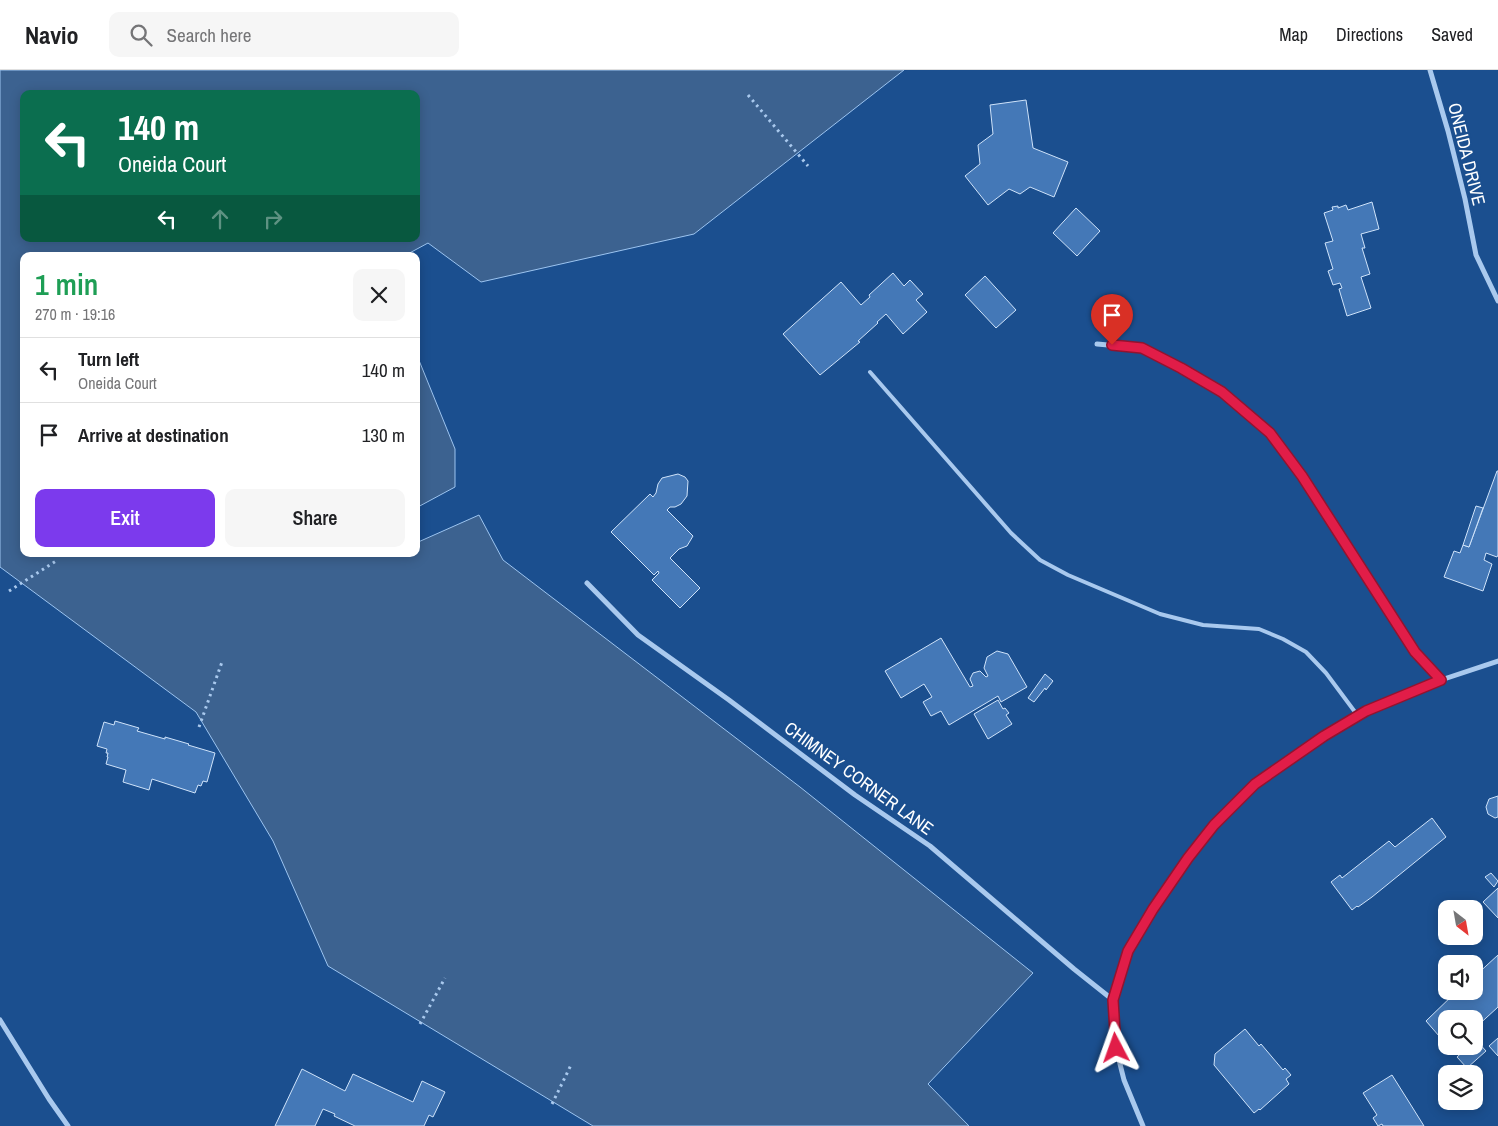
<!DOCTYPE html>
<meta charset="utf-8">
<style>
body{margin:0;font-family:"Archivo Narrow",sans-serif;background:#f6f6f6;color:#202124;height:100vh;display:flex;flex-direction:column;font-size:19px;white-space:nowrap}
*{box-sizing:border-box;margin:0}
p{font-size:16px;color:#757577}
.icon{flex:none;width:28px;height:28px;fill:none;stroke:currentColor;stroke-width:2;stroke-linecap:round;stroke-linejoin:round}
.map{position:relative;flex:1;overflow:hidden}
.sheet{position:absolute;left:20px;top:182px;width:400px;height:305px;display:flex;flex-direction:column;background:#fff;border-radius:10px;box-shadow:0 2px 12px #0003}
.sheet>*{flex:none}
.guide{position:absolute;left:20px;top:20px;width:400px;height:152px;border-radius:10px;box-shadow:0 2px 12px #0003;background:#0b6e4f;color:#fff;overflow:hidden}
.needle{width:32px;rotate:149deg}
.controls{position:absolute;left:1438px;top:830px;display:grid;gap:10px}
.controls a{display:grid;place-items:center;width:45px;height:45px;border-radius:10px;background:#fff;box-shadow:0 2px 12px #0003;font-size:25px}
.pin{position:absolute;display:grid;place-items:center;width:42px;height:42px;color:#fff;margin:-51px -21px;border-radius:50% 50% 50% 0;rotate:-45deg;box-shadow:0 0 5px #0007}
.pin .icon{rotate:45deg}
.me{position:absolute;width:55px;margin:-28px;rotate:356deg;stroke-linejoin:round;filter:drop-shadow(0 0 4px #0008)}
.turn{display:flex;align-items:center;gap:18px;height:105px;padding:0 15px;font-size:22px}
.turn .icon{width:65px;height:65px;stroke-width:2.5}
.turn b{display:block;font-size:35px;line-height:42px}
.lanes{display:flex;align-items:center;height:48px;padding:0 15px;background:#0003;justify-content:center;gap:25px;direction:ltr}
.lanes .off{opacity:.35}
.round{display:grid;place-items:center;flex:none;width:52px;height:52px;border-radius:10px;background:#f6f6f6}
.summary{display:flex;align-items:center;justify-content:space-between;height:85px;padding:0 15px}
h1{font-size:30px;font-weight:600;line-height:38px;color:#1e9e55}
.primary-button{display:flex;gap:10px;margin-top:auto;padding:10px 15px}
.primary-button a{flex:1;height:58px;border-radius:10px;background:#7c3aed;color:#fff;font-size:20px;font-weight:600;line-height:58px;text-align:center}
.primary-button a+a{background:#f6f6f6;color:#202124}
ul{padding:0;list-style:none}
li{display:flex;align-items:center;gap:15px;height:65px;padding:0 15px;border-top:1px solid #e0e0e0}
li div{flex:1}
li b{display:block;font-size:19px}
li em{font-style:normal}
header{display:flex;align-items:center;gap:30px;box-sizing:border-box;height:70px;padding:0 25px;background:#fff;border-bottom:1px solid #e0e0e0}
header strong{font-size:24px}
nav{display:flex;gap:28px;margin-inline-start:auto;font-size:18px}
.search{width:350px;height:45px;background:#f6f6f6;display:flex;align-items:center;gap:12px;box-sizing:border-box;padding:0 18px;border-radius:10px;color:#757577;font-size:19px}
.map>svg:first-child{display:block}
</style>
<header>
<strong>Navio</strong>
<div class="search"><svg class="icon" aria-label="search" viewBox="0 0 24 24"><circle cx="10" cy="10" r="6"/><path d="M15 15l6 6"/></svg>Search here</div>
<nav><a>Map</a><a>Directions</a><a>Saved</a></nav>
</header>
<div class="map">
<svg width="1498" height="1056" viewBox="0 0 1498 1056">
<rect width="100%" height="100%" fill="#1b4f8f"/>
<g fill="#3c6290" stroke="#9cc4f0" fill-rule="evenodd">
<path d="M0,0h904l-210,164 -213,48 -53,-39 -24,13h-380v298h392v-11l63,-28 24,45 297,227 233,186 -105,111 41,42h-376l-265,-160 -55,-125 -77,-129 -196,-145zM24,24h392v145h-392z"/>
<path d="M416,283l39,96v38l-39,21z"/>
</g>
<g fill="#4478b7" stroke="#cfe3fa">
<path d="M1026,30l7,48 35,14 -14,35 -24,-10 -10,7 -11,-5 -21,16 -23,-29 15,-12 -2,-19 15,-11 -3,-29z"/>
<path d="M1372,132l7,27 -18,5 4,14h-3l8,26 -9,3 10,31 -24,8 -8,-27 3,-1 -2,-5 -7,2 -5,-14 5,-2 -8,-26 8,-2 -9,-28 9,-3 -1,-3 6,-1v2l8,-3 2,5z"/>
<path d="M1076,138l24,23 -23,25 -24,-23z"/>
<path d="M893,203l11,13 6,-6 13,14 -7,6 11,12 -24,22 -17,-20 -9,8 1,1 -20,18 2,1 -40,33 -37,-41 58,-52 20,23 9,-8 -1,-2z"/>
<path d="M985,206l31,34 -20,18 -31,-33z"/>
<path d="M1497,401h1v84l-1,2 -11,-4 -2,7 8,4 -9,27 -39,-14 10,-26 6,2 3,-8 6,2z"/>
<path d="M678,404l7,3 3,4 -1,15 -6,8 -6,3h-5l-3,3 26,26 -6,10 -8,3 -9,9 30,30 -20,20 -28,-28 7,-7 -1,-2 -4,4 -43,-43 39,-38 3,3 3,-4 2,-9 4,-6z"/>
<path d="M1476,436l7,2 -14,39 -6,-2z"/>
<path d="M941,568l29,49 3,-1 -3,-7 3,-6 7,-2 6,6 2,-1 -4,-8 3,-11 10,-6 11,3 19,33 -26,15 -3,-6 -49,29 -8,-14 -10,5 -8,-14 9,-5 -8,-13 -23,14 -16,-27z"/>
<path d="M1045,604l8,7 -7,9 -1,-2 -11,14 -6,-4z"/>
<path d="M998,630l5,9 2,-1 4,5 -3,2 6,9 -24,15 -14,-25z"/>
<path d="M115,651l24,7 -2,3 28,8v-2l24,7 -1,1 27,8 -8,29 -4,-1 -2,5 -3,-1 -3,8 -43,-14 -3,11 -26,-8 3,-12 -20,-6 2,-7h-1l1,-4h-2l1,-4 -10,-3 7,-24 10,3z"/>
<path d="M1498,726v21l-3,1 -7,-4 -2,-7 3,-8z"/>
<path d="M1432,748l14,19 -74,60 -14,10 -1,-1 -5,4 -21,-28 9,-7 2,3 47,-37 6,6z"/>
<path d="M1491,803l7,8 -4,6 -9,-10z"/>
<path d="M1498,818v30l-15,-16z"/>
<path d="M1498,885v52l-24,22v-10h-28v25l-20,-23 30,-29 -1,-1h19v-14z"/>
<path d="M1245,959l14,17 2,-2 22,26 2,-2 6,7 -5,4 3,5 -29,26 -1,-1 -5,4 -40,-48 1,-11z"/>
<path d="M1498,968v18l-9,-10z"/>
<path d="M1476,970l10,11 -19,17 -10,-11 12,-11h5v-4z"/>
<path d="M302,999l43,22 8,-17 60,28 9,-21 23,11 -12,25 -4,-2 -5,11h-69l-21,-10 1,-2 -12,-5 -8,17h-40z"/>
<path d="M1392,1005l17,27 15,24h-41l-1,-2 -4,2 -5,-8 4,-3 -14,-22z"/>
</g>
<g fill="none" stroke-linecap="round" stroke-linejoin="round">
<g stroke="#a9c9ee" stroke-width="3" stroke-dasharray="2.5 4" stroke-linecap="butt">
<path d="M748,25l60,71"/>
<path d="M9,521l47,-30"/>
<path d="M199,657l23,-65"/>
<path d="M420,954l25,-46"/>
<path d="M552,1034l19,-39"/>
</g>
<path stroke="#a9c9ee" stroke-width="4" d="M870,302l141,161 29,27 28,15 92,39 43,11 56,4 24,10 23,13 20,21 32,43"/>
<g stroke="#a9c9ee" stroke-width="5">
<path d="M1430,0l18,61 17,68 11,56 22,46"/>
<path d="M1097,274l45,4 39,20 41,24 48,41 32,44 113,175 26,28"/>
<path d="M587,513l51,52 91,65 126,95 75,51 144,123 39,31"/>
<path d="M0,950l49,79 19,27"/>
<path d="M1143,1056l-19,-46 -8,-32 -3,-48 15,-49 25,-42 35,-51 26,-33 41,-41 69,-48 42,-25 75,-31 57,-19"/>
</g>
</g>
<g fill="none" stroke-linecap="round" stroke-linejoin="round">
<defs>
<path id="route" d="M1112,275l30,3 39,20 41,24 48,41 32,43 113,176 26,28 -75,31 -42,25 -69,48 -41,41 -26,33 -35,51 -25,42 -15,49 3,48"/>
</defs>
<use href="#route" stroke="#92132f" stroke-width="12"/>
<use href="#route" stroke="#e11d48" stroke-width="9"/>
</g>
<g text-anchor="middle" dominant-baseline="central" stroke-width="4" stroke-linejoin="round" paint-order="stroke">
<g font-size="18" fill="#fff" stroke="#1b4f8f">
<text transform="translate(1467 84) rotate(76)">ONEIDA DRIVE</text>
<text transform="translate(859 708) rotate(36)">CHIMNEY CORNER LANE</text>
</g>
</g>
</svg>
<div class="controls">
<a><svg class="needle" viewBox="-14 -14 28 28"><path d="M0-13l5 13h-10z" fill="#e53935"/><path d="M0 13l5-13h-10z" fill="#757577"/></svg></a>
<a><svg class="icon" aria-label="sound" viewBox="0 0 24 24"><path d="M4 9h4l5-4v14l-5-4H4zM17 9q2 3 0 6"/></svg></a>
<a><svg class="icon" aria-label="search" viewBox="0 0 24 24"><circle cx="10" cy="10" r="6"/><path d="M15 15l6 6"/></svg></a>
<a><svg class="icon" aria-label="layers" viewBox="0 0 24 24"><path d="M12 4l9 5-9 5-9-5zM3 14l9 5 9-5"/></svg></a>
</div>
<div class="pin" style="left:1112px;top:275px;background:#d93025"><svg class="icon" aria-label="arrive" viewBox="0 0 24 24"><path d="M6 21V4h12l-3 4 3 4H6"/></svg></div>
<svg class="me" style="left:1116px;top:978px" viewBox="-20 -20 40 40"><path d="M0-17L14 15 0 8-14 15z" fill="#e11d48" stroke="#fff" stroke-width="4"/></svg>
<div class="guide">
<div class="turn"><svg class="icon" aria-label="left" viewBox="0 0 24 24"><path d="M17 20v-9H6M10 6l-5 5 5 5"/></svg><div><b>140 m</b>Oneida Court</div></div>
<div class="lanes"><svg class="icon" aria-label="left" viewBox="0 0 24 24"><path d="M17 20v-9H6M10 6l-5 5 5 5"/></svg><svg class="icon off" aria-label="ahead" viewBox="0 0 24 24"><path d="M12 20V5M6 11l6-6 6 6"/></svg><svg class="icon off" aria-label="right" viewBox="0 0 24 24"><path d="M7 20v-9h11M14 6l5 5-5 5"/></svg></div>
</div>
<section class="sheet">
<div class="summary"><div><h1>1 min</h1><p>270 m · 19:16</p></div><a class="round"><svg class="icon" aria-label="close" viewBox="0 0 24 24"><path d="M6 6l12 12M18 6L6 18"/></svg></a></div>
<ul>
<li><svg class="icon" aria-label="left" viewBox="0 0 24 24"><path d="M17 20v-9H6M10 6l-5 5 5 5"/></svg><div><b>Turn left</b><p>Oneida Court</p></div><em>140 m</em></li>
<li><svg class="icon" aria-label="arrive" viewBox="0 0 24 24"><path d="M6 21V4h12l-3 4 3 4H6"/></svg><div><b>Arrive at destination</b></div><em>130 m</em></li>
</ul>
<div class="primary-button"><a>Exit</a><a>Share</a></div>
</section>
</div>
